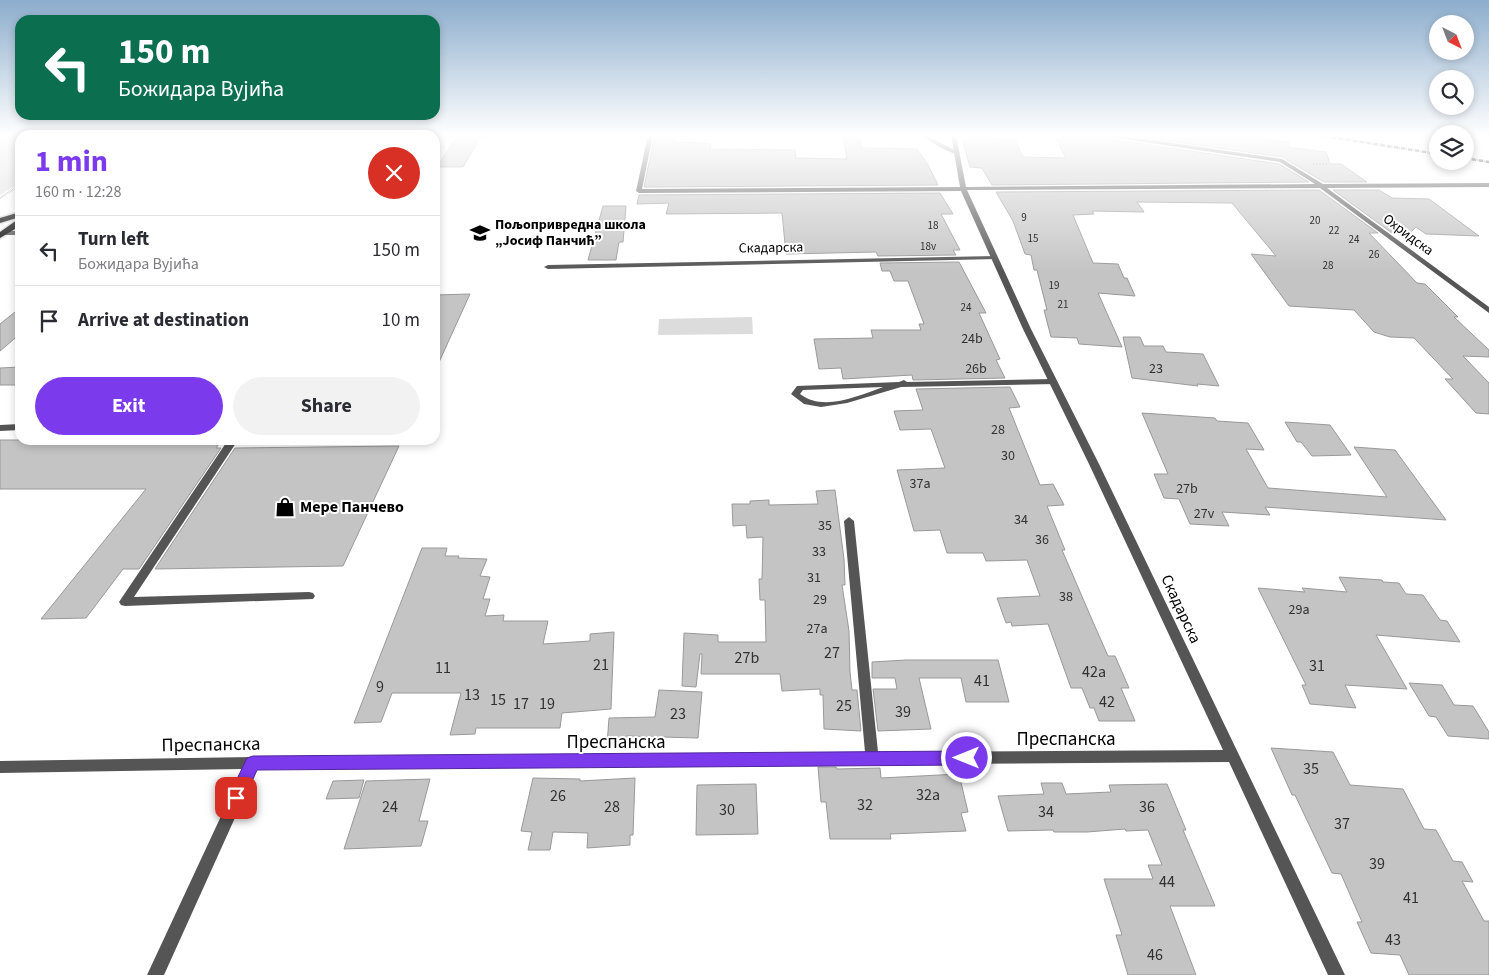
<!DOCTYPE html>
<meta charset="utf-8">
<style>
body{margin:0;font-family:"Source Sans 3",sans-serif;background:#f2f2f3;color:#2b2b33;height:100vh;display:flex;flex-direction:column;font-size:19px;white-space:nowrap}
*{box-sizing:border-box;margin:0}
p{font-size:16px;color:#7c7c81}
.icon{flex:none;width:28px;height:28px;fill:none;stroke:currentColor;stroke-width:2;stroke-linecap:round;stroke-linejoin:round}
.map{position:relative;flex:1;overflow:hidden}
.sheet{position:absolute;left:15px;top:130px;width:425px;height:315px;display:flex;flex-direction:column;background:#fff;border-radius:15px;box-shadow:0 2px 8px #0003}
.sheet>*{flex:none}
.hud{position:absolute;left:15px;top:15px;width:425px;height:105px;border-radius:15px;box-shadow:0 2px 8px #0003;background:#0b6e4f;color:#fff;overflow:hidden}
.needle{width:32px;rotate:138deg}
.fabs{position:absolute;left:1429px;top:15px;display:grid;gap:10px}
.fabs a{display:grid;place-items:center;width:45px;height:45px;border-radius:50%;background:#fff;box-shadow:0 2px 8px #0003;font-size:25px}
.pin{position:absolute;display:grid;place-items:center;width:42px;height:42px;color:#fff;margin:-21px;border-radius:10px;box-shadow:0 2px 8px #0006}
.me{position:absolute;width:55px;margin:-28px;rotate:270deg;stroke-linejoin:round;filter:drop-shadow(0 0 4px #0008)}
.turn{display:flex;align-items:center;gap:18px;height:105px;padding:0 20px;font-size:22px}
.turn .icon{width:65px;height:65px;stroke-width:2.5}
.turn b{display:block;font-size:35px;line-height:42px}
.round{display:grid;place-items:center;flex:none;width:52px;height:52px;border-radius:26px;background:#f2f2f3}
.head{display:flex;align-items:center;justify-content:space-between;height:85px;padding:0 20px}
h1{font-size:30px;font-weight:700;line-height:38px;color:#7c3aed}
.cta{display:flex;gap:10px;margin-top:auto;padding:10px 20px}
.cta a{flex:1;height:58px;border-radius:30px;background:#7c3aed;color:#fff;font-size:20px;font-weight:700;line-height:58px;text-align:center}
.cta a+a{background:#f2f2f3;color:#2b2b33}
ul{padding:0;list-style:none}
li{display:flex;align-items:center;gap:15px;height:70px;padding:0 20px;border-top:1px solid #e1e1e2}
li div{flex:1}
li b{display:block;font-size:19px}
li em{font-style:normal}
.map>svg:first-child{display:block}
</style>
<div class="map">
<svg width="1489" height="975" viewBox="0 0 1489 975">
<rect width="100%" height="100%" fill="#fff"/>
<g fill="#dcdcdc">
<path d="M0,135h97h-77v48l-20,12z"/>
<path d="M752,317l1,17 -95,1 1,-16z"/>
</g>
<g fill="#c4c4c4" stroke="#999">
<path d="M458,135h24l-19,32h-26z"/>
<path d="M655,135h20l-1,7 31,1 6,1 -1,5 85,1 1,8 51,1 -4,-24h15l4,13 55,1 11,16 10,20 -294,2z"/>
<path d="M961,135l54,5 8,17 43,1 -10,-19h8l-2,-4h43l4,4 170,25 30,18 -317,3 -10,-17 -12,-1z"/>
<path d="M1127,135h113l49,7 -1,5 38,5 4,12h11l26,18h-43l-42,-25z"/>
<path d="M1319,190l59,43h-9l48,50 8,1 33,33h-4l35,33v7l-26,-1 26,27v31l-13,-1 -31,-34h8l-39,-41 -24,-1 -16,-5 -20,-22 -65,-4 -38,-52 25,2 -44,-53 -95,-1 7,10 -52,-1 2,3 -21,1 20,48 25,1 6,14h3l8,18 -37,-3 24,54 -43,-3 -2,-6 -26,-1 -7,-27h3l-10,-40h-3l-3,-15 -6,-1 -12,-33 -17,-29z"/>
<path d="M1333,190h46l13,8 37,1 50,37 -53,-2 -10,-7 -7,7 -17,-1z"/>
<path d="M940,193l13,21h-12l19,36h-7l3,5 -78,1 -2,-4 -90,2 -4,-41 -116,1 3,-11 -32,1 2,-9z"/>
<path d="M603,206h23l-3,36h-4l-3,18h-28z"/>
<path d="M959,262l27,51h-7l21,46 -4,1 9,18 -92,2 -1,-5 -69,4 -2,-11 -22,1 -5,-30 59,-1 -2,-8h50l-2,-6h5l-16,-43h-14l-4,-10h-8l-2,-8z"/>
<path d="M470,294l-35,77v-76z"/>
<path d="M20,308v26l-20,17v-27z"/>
<path d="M1123,337h17l4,9h19l3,6 37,2 16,32 -22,-2 1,2 -66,-8z"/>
<path d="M20,367v18h-20v-17z"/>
<path d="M1010,387l10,20 -11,1 31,77 13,-1 11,21 -17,1 18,44h-3l31,72 15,34h7l14,32h-8l14,33h-36l-5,-13h-4l-8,-20h-11l-23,-64 -36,2 -1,-4 -5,1 -9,-25 43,-2 -13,-36 -41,1 -3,-8h-36l-7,-23 -26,1 -17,-61 48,-2 -14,-39 -31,1 -6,-19 29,-1 -7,-21z"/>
<path d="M1142,413l73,5 2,3 31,2 16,27 -18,-1 22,39 119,9 -33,-50 41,3 51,70 -181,-13 5,8 -48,-3 7,14 -39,-2 -11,-25 -15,-1 -10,-24h14z"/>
<path d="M1285,422l45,3 21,30 -39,1 -11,-14h-4z"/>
<path d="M0,440h222l-6,8h5l-82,121h-16l-37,49 -45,1 105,-130h-146z"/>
<path d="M399,446l-56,120 -188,3 80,-121z"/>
<path d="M835,490l9,69 1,26h-3l7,46 1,41 2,18h5l4,41 -37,-2 -1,-34h-3v-6l-38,2 -2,-17h-79l1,-20h-2l-4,33 -14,-1 2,-53 34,2v7h48l-1,-42h-5l-1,-21h3l1,-42 -16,1 -1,-13 -13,1 -1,-22h18v-3l19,-1v5l49,-1 -2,-13z"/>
<path d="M422,548h25l-2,8h14l-1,2 29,1 -7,17 10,1 -7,22h7l-5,17 19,-1 -1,6h45l-5,23 47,-3v-7l24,-2 -3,77 -49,4 -2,15h-84l-1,6 -25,1 11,-42h-69l-11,29 -27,1z"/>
<path d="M1339,577l43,3 1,2 16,1 7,11 17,1 17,25 7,1 13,21 -84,-7 31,54 -62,-4 11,23 -46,-4 -8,-19h4l-48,-97 47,4 -3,-4 45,4z"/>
<path d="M906,660h92l11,42h-43l-5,-24h-42l12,51 -53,2 -5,-42h24l-2,-11h-23v-16z"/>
<path d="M1409,683l33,2 12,20 19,1 16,26v7l-41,-3 -12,-19 -7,-1z"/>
<path d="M659,690l43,2 -4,46 -72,-2v8l-19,1 2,-27 46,-1z"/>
<path d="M1271,748l62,4 17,33 53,4 21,40 12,1 17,31 9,1 11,20 -11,-1 22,40h5v54h-80l-9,-20 -29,-2 -14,-31h5l-21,-48 -9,-1 -37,-78h-3z"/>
<path d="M818,767h18l1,2 43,-1 1,10 78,-4 9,38 -7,1 5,18 -76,3 1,5h-61l-4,-37h-5z"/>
<path d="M533,778l47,1v2l55,-3 -2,57h-3v10l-43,3 1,-15 -35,-1 -3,18h-22l4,-18 -11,-1z"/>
<path d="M430,779l-11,42h9l-7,25 -77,3 22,-68z"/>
<path d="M364,780l-5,18 -33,1 7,-18z"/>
<path d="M1041,783h21l4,11 45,-2 -2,-7 58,-1 19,46h-3l32,76h-45l26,69h-68l-12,-40h6l-18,-56h49l-5,-14h14l-14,-35 -22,1 -1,-2 -38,3h-33l-1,-2 -45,1 -10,-35 46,-2z"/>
<path d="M756,784l2,50 -62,1 1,-50z"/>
</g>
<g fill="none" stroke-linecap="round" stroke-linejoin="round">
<defs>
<g id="primary">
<path d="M20,212v5l-20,6v-5z"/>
<path d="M17,220h3v6l-20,12v-6z"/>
</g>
</defs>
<use href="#primary" stroke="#dbdbdb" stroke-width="3"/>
<g stroke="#777" stroke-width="2" stroke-dasharray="0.5 1" stroke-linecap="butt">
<path d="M435,137h202"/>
<path d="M1313,164h15"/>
<path d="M0,198l20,-13"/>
</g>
<g fill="#555" fill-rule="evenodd">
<path d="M920,135h6l32,17 -3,2 -14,-6z"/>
<path d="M20,231v4h-15l-3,-2 3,-2z"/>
<path d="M995,256l2,1v2l-449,10 -4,-2 4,-2z"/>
<path d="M1053,379l3,1 1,2 -1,2 -155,3 -54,16 -26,4 -17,-3 -13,-10 6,-8 102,-4 5,-2 3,2zM883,387c-25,9 -60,25 -83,7l3,-4z"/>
<path d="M20,424v6l-20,1v-6z"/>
<path d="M228,440h10l-104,157 175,-5 4,1 2,3 -2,3 -188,7 -4,-1 -2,-3 2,-3z"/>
</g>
<path fill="#555" fill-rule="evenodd" d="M648,135h5l-11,54 318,-2 -9,-52h5l10,52 349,-3 -35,-22 -171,-25 -2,-2h10l165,24 41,25 166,-1v4l-162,1 162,119v6l-169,-125 -353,2 64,139 68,135 246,511h-17l-99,-213 -972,7 -93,206h-17l96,-206 -243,4v-12l253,-4 612,-5 -21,-231 5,-4 5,4 24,231 345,-2 -134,-286 -66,-135 -62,-138 -322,2 -3,-2z"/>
<use href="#primary" fill="#000" fill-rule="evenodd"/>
<g stroke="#000" stroke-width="2.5" stroke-dasharray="4.5 1 0.5 1" stroke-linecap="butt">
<path d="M1318,135l120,19"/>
<path d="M1465,158l24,4"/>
</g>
</g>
<linearGradient id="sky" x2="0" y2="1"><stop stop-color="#8cadcc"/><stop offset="0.5" stop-color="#fff"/><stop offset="1" stop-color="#fff" stop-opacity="0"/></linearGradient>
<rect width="1489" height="271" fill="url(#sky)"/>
<path fill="#7c3aed" stroke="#51269a" d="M967,751l5,2 3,5 -3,5 -5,2 -710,5 -15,34 -6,2 -5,-2 -3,-6 19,-40 6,-2z"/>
<defs>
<symbol id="school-bare" viewBox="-9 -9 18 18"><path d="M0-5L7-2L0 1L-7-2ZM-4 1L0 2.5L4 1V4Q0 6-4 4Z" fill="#000" stroke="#fff" stroke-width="2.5" paint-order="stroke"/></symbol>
<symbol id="shop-bare" viewBox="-9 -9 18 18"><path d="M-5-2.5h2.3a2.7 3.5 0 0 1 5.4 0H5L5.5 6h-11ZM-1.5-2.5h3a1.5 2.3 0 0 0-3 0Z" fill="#000" stroke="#fff" stroke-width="2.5" paint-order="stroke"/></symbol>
</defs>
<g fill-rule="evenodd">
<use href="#school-bare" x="466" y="219" width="28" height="28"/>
<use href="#shop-bare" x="271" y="493" width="28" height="28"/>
</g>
<g text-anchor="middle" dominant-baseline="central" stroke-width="4" stroke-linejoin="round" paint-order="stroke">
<g font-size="11" fill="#313131">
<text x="1024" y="217">9</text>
<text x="1315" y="220">20</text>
<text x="933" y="225">18</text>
<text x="1334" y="230">22</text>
<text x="1033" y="238">15</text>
<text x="1354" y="239">24</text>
<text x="928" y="246">18v</text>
<text x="1374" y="254">26</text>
<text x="1328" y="265">28</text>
<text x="1054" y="285">19</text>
<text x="1063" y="304">21</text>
<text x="966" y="307">24</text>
</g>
<g font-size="14" font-weight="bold" fill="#000" stroke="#fff" text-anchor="start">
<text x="495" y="225">Пољопривредна школа<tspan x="495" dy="16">„Јосиф Панчић”</tspan></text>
</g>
<g font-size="14" fill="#000" stroke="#fff">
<text transform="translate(1408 235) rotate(37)">Охридска</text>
<text transform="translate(771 248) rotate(-1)">Скадарска</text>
</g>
<g font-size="14" fill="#313131">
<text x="972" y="339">24b</text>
<text x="976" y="369">26b</text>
<text x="1156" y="369">23</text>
<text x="998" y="430">28</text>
<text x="1008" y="456">30</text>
<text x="920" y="484">37a</text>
<text x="1187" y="489">27b</text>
<text x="1204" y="514">27v</text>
<text x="1021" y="520">34</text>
<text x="825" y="526">35</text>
<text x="1042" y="540">36</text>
<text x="819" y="552">33</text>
<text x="814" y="578">31</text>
<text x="1066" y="597">38</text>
<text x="820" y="600">29</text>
<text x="1299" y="610">29a</text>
<text x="817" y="629">27a</text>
</g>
<g font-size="16" font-weight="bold" fill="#000" stroke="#fff" text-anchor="start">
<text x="300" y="507">Мере Панчево</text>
</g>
<g font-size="16" fill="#000" stroke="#fff">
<text transform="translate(1181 609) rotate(65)">Скадарска</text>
</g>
<g font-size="16" fill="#313131">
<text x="832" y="653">27</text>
<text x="747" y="658">27b</text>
<text x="601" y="665">21</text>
<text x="1317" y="666">31</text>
<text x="443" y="668">11</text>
<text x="1094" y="672">42a</text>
<text x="982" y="681">41</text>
<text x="380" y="687">9</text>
<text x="472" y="695">13</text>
<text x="498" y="700">15</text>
<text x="1107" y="702">42</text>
<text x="521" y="704">17</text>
<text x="547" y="704">19</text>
<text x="844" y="706">25</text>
<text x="903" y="712">39</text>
<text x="678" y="714">23</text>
<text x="1311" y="769">35</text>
<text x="928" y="795">32a</text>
<text x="558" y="796">26</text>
<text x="865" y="805">32</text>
<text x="390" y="807">24</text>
<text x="612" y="807">28</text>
<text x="1147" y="807">36</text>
<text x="727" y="810">30</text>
<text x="1046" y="812">34</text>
<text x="1342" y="824">37</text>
<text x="1377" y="864">39</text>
<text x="1167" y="882">44</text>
<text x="1411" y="898">41</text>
<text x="1393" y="940">43</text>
<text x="1155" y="955">46</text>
</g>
<g font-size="19" fill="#000" stroke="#fff">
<text x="1066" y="739">Преспанска</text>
<text x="616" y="742">Преспанска</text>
<text transform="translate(211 745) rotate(-1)">Преспанска</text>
</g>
</g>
</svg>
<div class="fabs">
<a><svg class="needle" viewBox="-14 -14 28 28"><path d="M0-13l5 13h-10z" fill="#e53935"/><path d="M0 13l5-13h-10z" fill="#7c7c81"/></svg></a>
<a><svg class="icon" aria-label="search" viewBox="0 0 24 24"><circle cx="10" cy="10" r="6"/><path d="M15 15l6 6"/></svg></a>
<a><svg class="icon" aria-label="layers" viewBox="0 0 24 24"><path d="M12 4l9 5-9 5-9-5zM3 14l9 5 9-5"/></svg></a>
</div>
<div class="pin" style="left:236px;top:798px;background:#d93025"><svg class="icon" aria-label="arrive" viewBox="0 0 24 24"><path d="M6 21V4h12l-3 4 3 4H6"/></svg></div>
<svg class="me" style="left:967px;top:758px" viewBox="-20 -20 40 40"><circle r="17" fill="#7c3aed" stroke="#fff" stroke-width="3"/><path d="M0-11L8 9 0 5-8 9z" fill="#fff"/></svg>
<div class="hud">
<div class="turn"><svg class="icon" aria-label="left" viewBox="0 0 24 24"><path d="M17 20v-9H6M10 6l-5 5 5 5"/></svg><div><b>150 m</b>Божидара Вујића</div></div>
</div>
<section class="sheet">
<div class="head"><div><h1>1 min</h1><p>160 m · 12:28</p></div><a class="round" style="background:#d93025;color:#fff"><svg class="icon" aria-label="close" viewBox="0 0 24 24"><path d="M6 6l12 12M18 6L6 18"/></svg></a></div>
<ul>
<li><svg class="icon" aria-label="left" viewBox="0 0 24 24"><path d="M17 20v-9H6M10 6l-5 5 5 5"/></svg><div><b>Turn left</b><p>Божидара Вујића</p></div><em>150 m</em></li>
<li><svg class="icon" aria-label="arrive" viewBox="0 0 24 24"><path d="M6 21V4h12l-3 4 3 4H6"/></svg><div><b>Arrive at destination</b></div><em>10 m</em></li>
</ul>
<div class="cta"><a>Exit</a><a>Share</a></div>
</section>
</div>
